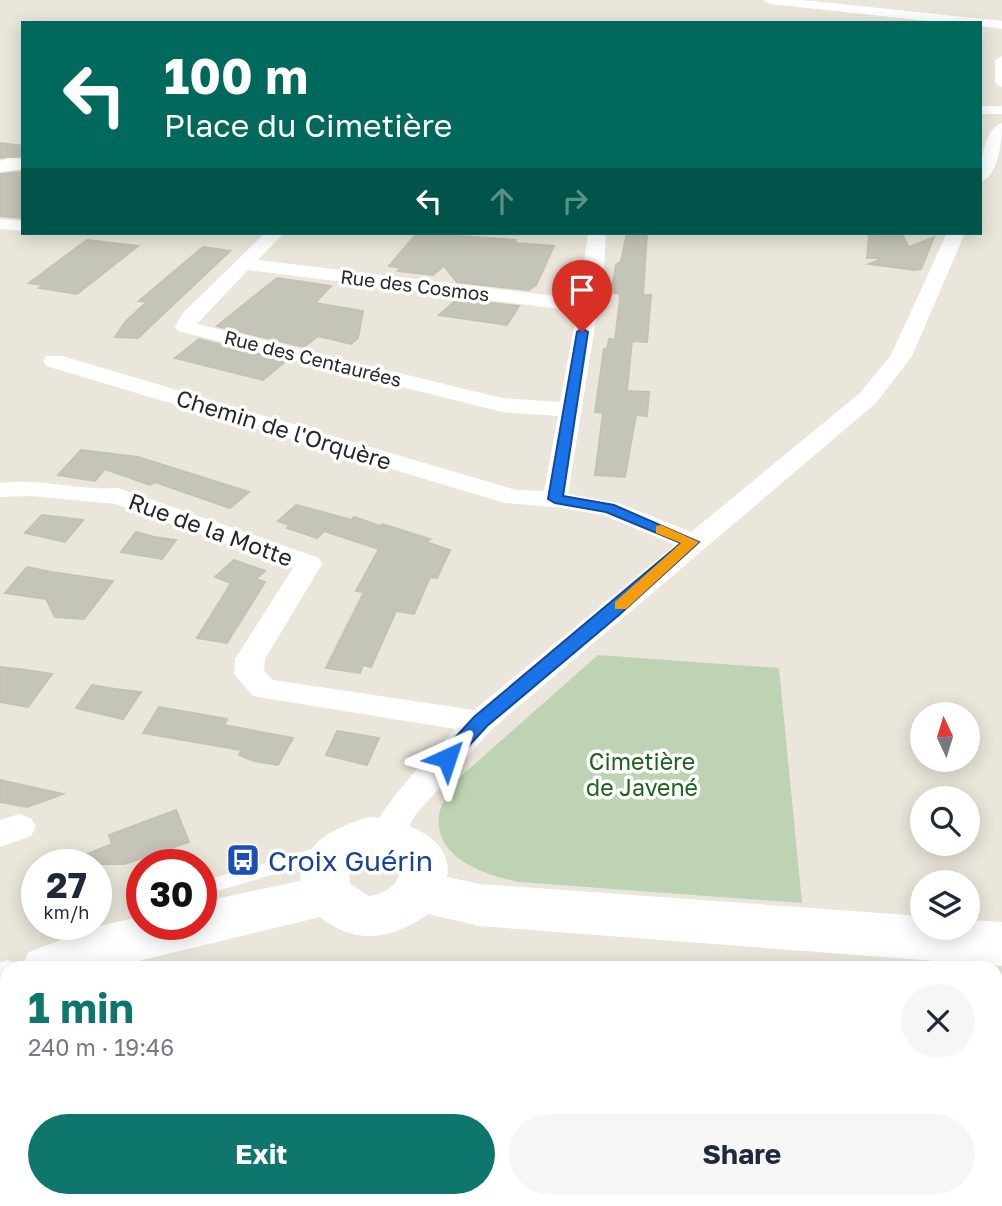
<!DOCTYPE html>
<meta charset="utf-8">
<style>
body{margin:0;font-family:"Golos Text",sans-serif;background:#f6f6f7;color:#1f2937;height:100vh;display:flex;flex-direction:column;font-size:26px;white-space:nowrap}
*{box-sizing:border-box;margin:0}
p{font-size:23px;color:#747a83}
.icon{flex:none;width:38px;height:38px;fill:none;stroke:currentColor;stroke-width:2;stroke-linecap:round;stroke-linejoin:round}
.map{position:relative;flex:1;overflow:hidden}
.side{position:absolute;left:0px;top:961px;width:1003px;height:247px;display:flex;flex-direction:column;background:#fff;border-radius:21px 21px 0 0;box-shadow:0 4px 18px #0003}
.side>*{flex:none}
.top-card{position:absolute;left:21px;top:21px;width:961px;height:214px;border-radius:0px;box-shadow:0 4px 18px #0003;background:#00695c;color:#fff;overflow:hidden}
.needle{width:46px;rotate:356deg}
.fabs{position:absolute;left:910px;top:702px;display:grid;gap:14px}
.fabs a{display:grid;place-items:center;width:70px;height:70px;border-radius:50%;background:#fff;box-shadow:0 4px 18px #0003;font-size:35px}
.speed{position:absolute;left:21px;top:849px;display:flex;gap:14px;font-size:35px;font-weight:700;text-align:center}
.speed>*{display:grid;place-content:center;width:91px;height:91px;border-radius:50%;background:#fff;box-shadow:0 4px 18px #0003;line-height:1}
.speed small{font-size:18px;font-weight:400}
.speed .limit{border:10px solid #d22;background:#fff;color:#111}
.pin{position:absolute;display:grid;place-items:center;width:60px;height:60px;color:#fff;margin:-72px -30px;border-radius:50% 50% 50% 0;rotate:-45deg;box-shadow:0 0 7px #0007}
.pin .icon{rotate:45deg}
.me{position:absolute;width:77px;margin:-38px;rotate:42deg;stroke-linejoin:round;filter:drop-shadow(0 0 5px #0008)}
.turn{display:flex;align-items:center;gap:24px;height:147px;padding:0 28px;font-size:32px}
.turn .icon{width:91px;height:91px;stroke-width:2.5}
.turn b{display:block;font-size:49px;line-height:60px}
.lanes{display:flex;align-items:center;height:66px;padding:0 28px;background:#0003;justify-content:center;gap:35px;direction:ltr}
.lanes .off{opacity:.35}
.round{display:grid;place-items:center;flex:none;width:74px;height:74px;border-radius:37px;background:#f6f6f7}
.summary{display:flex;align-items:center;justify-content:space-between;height:119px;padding:0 28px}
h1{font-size:42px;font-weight:700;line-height:52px;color:#0f766e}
.button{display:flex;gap:14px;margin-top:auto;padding:14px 28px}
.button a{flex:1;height:80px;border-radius:42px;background:#0f766e;color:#fff;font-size:28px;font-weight:700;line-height:80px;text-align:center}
.button a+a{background:#f6f6f7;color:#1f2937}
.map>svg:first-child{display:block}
</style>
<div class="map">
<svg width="1002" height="1206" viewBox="0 0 1002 1206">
<rect width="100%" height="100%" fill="#eae6db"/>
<path fill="#bdd3b3" d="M598,655l181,13 23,235 -283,-21c-34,-7 -90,-25 -79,-72 4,-12 13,-22 20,-33z"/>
<g fill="#c5c4b9" stroke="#c5c2b5" stroke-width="2">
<path d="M0,143l23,3v10l-23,2z"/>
<path d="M23,172v46l-23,-2v-42z"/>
<path d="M417,233l99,7 -1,3 39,3 -18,39 -7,5 -72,-8 -13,-16 -11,9 -35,-4 3,-3 -12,-2z"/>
<path d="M627,233h20l-4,62h8l-4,47 -15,-1 -5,50 22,1 -2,24 -11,-1 -11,62 -30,-2 8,-62 -8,-1 9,-63h3l2,-10 6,1 5,-41 -1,-6h-8l5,-28 5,-4z"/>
<path d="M869,235l34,1 6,11 25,-10 -13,32 -7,1 -45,-6 15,-6h-17z"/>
<path d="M87,240l51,6 -61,48 -38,-6 4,-3 -14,-2z"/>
<path d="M203,247l27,4 -92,87 -23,-1 11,-16 21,-19 -8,-1z"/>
<path d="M277,278l54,8 -16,17 48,8 -5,27 -7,6 -33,-8 -14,11 -87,-21z"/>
<path d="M457,299l62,7 -12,19 -68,-10z"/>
<path d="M199,339l87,22 -23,19 -88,-22z"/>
<path d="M81,450l57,7 111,35 -19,16 -75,-26 -5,3 -45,-16 -10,12 -37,-6z"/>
<path d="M296,505l56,15 2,-3 26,9 3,-2 47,15 -4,3 24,8 -13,28 -7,-1 -16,37 -18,-3 -25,56 -8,-2 -3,8 -34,-5 38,-76 -8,-1 23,-42 -55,-18 -7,7 -30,-10 3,-3 -12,-4z"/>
<path d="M42,515l41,5 -18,22 -40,-9z"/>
<path d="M136,532l18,5 22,3 -14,19 -41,-7z"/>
<path d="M234,560l31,11 -9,8 9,3 -38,61 -30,-5 34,-55 -16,-6z"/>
<path d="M27,567l24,5 62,9 -29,38 -29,-2 -9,-18 -41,-6z"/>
<path d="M0,667l26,3 26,4 -24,33 -28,-5z"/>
<path d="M92,685l23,4 26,3 -18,27 -47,-11z"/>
<path d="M159,707l68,12 -3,6 69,13 -15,27 -24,-4 -15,-6 2,-5 -98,-17z"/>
<path d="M337,731l42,7 -12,27 -41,-10z"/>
<path d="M0,780l63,14 -36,13 -27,-5z"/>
<path d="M176,810l13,32 -64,22h-62l49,-20 -3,-9z"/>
</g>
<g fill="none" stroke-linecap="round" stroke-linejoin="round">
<path fill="#fff" fill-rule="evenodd" d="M325,845l6,2 3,5 -3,5 -130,39v-14z"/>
<g fill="#fff" fill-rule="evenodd">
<path d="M764,0h39l199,21v8l-22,-3v-3h-33l-177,-19z"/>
<path d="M1002,56v31l-7,-4v-23z"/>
<rect x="980" y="106" width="22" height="8"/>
<path d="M1002,123c0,16 -3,54 -22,59 0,-17 3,-53 22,-59z"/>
<path d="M8,158l15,1v10l-23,3v-11z"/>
<path d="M0,219l23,2v10l-23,-2z"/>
<path d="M265,233h19l-26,27 321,39 9,-66h18l-2,37 -36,224 50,9 73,29 169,-139 31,-38 56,-122h18l-53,123 -36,47 -385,327 -75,84 -18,31 -12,3 -12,-3 -5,-10c22,-41 54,-72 86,-106l-202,-33 -19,-22 1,-15 58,-91 -177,-64 -86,-8 -30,1v-14c40,-5 78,8 118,5l201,70 3,6 -57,95 -1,12 9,9 201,30 201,-165 -72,-30 -48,-8 -50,-4 -459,-137 -3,-5 3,-5h16l454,134 28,1 14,-75 -56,-4 -324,-81 -3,-4 6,-12zM248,270l329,41 -17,91 -58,-4 -305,-74z"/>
<path d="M19,814l12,4 5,9 -5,9 -31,11v-27z"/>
<path d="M61,1200h44l2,6h-44z"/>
<path d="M237,1200h45l-2,6h-45z"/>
<path d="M293,1200h60l2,6h-60z"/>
</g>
<path fill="#fff" fill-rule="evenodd" d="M369,817c31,2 86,19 78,60l32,7 443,32v12h46v-8l34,2v44l-523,-40 -51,-12c-34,25 -73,32 -108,3l-211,51h-102v39l-7,2v-46l7,-3 15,5 7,-13 63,-24 50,-12v8h59v-22l99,-21c4,-41 34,-53 69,-64zM373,854l10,1 16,11c3,18 -15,28 -30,30l-19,-12 -1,-14 7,-9z"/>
</g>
<path fill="#1a73e8" stroke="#114b97" stroke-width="2" d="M582,328l6,4 -25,164 51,9 85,37 -80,73 -132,111 -33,36h-13l-3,-4 3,-5 33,-36 207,-174 -75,-31 -51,-9 -7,-4 29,-167z"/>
<path fill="#f59e0b" d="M661,525l38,17 -73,67h-11v-7l66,-59 -25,-10v-7z"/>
<defs>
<symbol id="bus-square" viewBox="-11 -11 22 22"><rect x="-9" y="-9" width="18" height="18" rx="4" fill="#1a4fb4" stroke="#fff"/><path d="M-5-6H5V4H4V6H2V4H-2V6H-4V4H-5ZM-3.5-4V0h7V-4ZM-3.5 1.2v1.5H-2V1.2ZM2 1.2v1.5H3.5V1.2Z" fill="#fff"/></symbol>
</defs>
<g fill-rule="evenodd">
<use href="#bus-square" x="224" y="841" width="38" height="38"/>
</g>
<g text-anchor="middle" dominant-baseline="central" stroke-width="7" stroke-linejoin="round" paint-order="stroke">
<g font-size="19" fill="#282828" stroke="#fff">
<text transform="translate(415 285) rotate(7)">Rue des Cosmos</text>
<text transform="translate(313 358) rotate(14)">Rue des Centaurées</text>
</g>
<g font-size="23" fill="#282828" stroke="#fff">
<text transform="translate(284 429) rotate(17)">Chemin de l'Orquère</text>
<text transform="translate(211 529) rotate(20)">Rue de la Motte</text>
</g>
<g font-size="23" fill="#20611d" stroke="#fff">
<text x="642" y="761">Cimetière<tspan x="642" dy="26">de Javené</tspan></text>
</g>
<g font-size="28" fill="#164399" stroke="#fff" text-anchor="start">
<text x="268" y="860">Croix Guérin</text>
</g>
</g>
</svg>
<div class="fabs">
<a><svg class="needle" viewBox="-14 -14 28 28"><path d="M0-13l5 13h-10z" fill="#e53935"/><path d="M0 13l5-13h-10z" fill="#747a83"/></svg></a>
<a><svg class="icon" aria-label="search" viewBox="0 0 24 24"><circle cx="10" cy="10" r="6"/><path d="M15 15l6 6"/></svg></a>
<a><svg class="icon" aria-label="layers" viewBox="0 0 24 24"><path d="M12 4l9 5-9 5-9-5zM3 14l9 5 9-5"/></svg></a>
</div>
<div class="speed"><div>27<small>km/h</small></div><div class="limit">30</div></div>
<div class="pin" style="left:582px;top:332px;background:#d93025"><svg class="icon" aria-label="arrive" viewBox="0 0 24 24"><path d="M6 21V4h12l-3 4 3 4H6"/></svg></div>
<svg class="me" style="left:447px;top:758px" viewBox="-20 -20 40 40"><path d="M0-17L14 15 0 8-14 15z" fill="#1a73e8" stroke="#fff" stroke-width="4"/></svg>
<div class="top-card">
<div class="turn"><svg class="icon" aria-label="left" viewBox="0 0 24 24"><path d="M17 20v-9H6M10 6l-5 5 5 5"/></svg><div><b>100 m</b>Place du Cimetière</div></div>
<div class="lanes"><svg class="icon" aria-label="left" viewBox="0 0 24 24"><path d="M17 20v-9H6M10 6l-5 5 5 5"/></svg><svg class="icon off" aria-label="ahead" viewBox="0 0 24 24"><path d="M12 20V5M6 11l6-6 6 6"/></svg><svg class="icon off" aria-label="right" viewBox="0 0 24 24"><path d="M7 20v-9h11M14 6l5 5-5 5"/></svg></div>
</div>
<section class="side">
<div class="summary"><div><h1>1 min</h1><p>240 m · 19:46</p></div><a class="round"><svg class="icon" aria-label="close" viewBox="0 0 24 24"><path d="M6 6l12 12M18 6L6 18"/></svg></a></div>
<div class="button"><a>Exit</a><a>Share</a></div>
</section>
</div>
